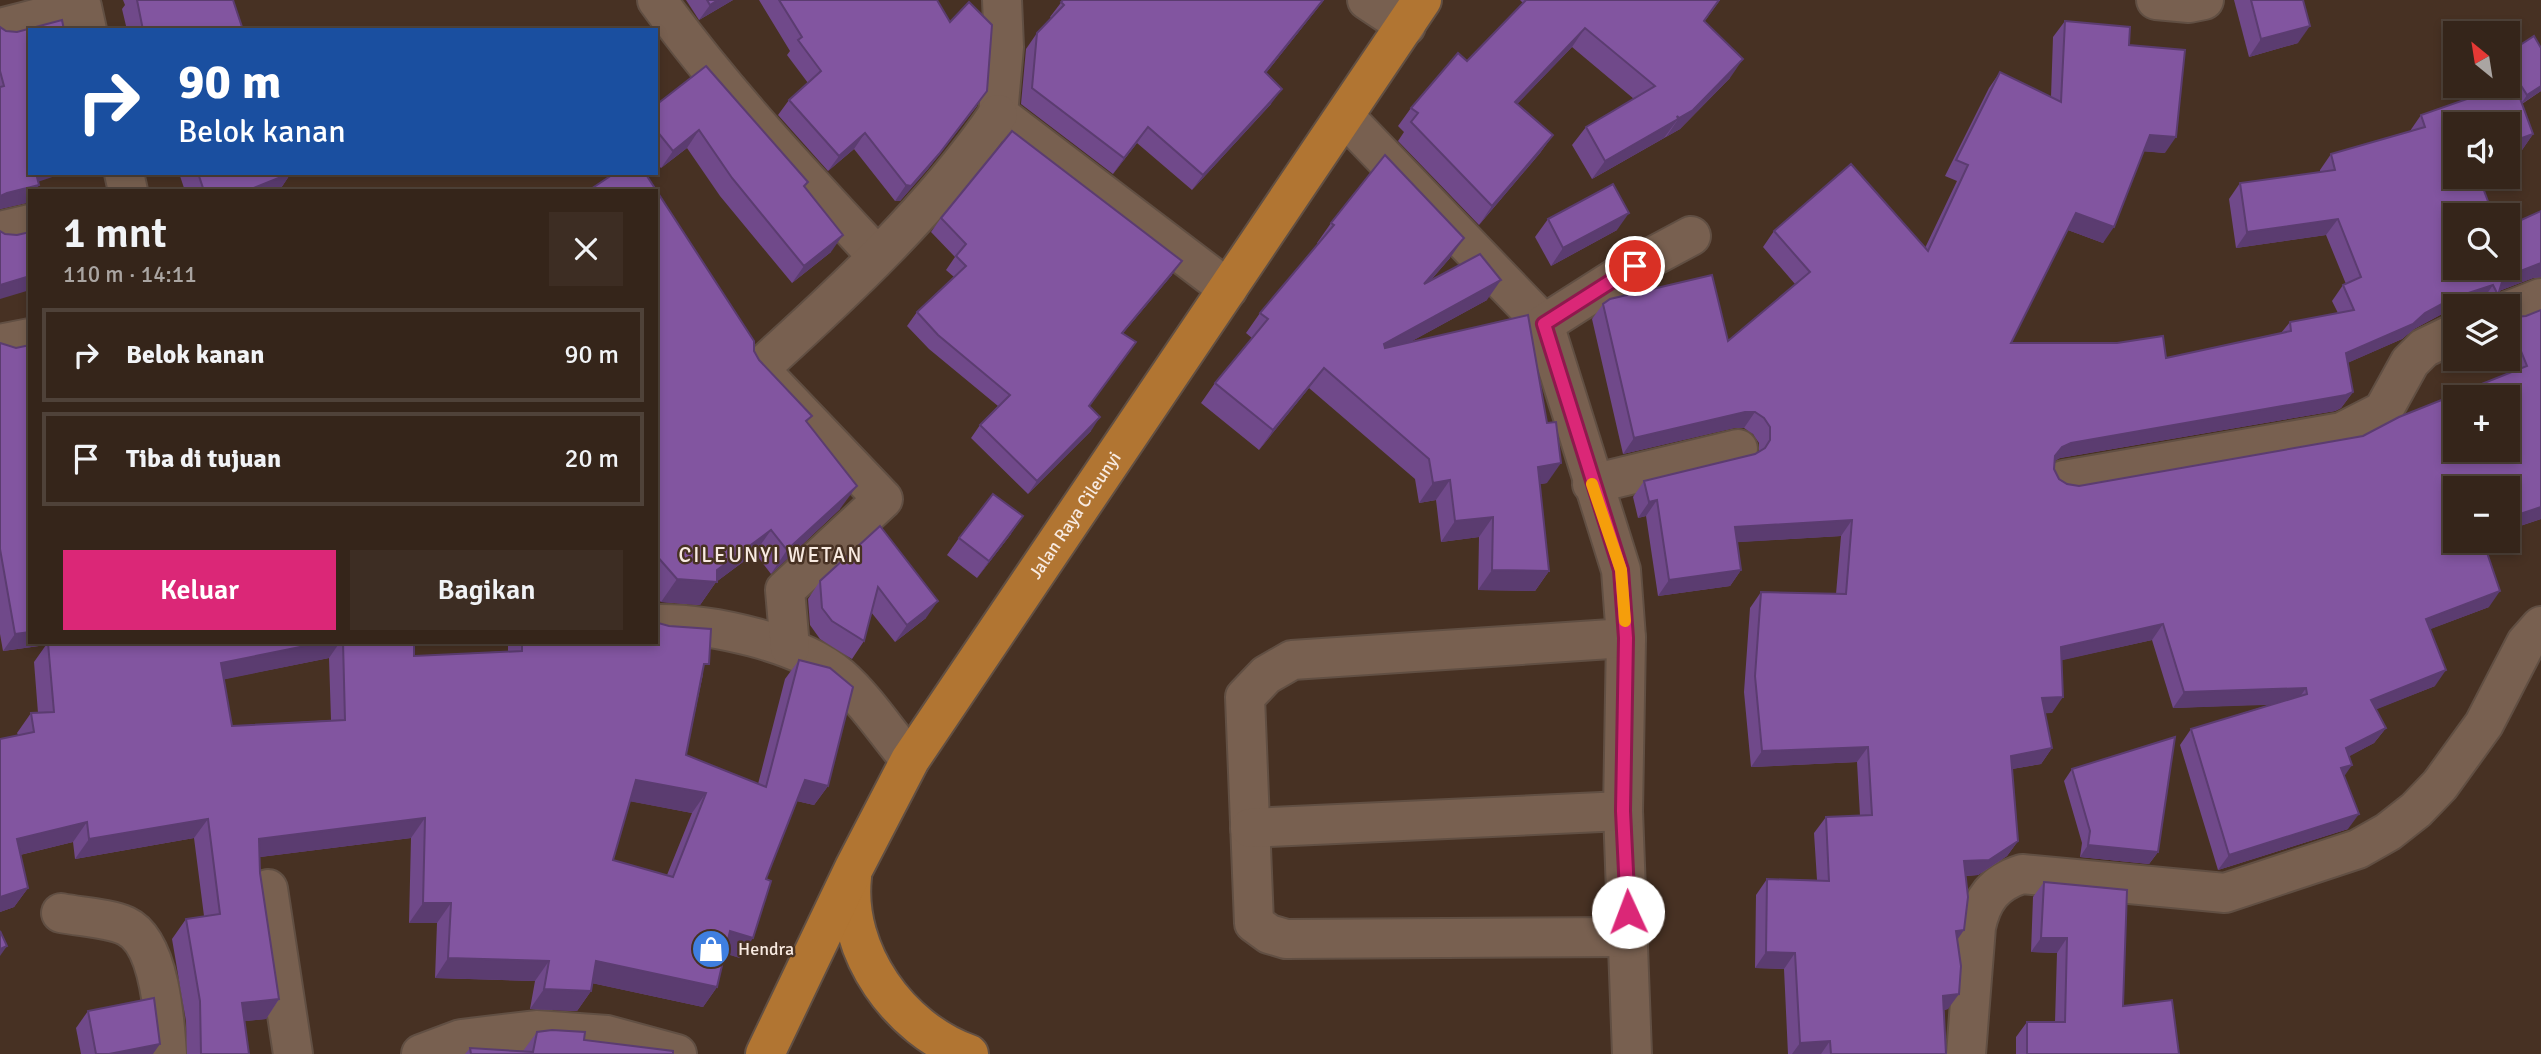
<!DOCTYPE html>
<html lang="id">
<meta charset="utf-8">
<style>
body{margin:0;font-family:Signika,sans-serif;background:#3d2d23;color:#f1f3f6;height:100vh;display:flex;flex-direction:column;font-size:26px;white-space:nowrap}
*{box-sizing:border-box;margin:0}
p{font-size:23px;color:#aaa5a2}
.icon{flex:none;width:38px;height:38px;fill:none;stroke:currentColor;stroke-width:2;stroke-linecap:round;stroke-linejoin:round}
.map{position:relative;flex:1;overflow:hidden}
.drawer{position:absolute;left:28px;top:189px;width:630px;height:455px;display:flex;flex-direction:column;background:#35251a;border-radius:0px;box-shadow:0 4px 10px #0003,0 0 0 2px #4f4239}
.drawer>*{flex:none}
.top-card{position:absolute;left:28px;top:28px;width:630px;height:147px;border-radius:0px;box-shadow:0 4px 10px #0003,0 0 0 2px #4f4239;background:#1a4fa0;color:#fff;overflow:hidden}
.needle{width:46px;rotate:330deg}
.buttons{position:absolute;left:2443px;top:21px;display:grid;gap:14px}
.buttons a{display:grid;place-items:center;width:77px;height:77px;border-radius:0px;background:#35251a;box-shadow:0 4px 10px #0003,0 0 0 2px #4f4239;font-size:35px}
.pin{position:absolute;display:grid;place-items:center;width:60px;height:60px;color:#fff;margin:-30px;border:4px solid #fff;border-radius:50%;box-shadow:0 2px 7px #0007}
.me{position:absolute;width:77px;margin:-38px;rotate:358deg;stroke-linejoin:round;filter:drop-shadow(0 0 5px #0008)}
.turn{display:flex;align-items:center;gap:24px;height:147px;padding:0 35px;font-size:32px}
.turn .icon{width:91px;height:91px;stroke-width:2.5}
.turn b{display:block;font-size:49px;line-height:60px}
.round{display:grid;place-items:center;flex:none;width:74px;height:74px;border-radius:0px;background:#3d2d23}
.head{display:flex;align-items:center;justify-content:space-between;height:119px;padding:0 35px}
h1{font-size:42px;font-weight:600;line-height:52px}
.action{display:flex;gap:14px;margin-top:auto;padding:14px 35px}
.action a{flex:1;height:80px;border-radius:0px;background:#db2777;color:#fff;font-size:28px;font-weight:600;line-height:80px;text-align:center}
.action a+a{background:#3d2d23;color:#f1f3f6}
ul{padding:0;list-style:none}
li{display:flex;align-items:center;gap:21px;height:94px;margin:0 14px 10px;padding:0 21px;border:4px solid #4f4239;border-radius:0px}
li div{flex:1}
li b{display:block;font-size:26px}
li em{font-style:normal}
.map>svg:first-child{display:block}
</style>
<div class="map">
<svg width="2541" height="1054" viewBox="0 0 2541 1054">
<rect width="100%" height="100%" fill="#473123"/>
<g fill="none" stroke-linecap="round" stroke-linejoin="round">
<defs>
<g id="minor">
<path d="M657,0c66,91 144,174 220,256"/>
<path d="M1002,0l2,47 -6,67 230,175"/>
<path d="M1367,0l39,26"/>
<path d="M2156,0l33,3 15,-3"/>
<path d="M0,28l82,-21 5,23"/>
<path d="M1345,117l199,207 77,246 5,68 -3,173 9,243"/>
<path d="M124,173l4,18"/>
<path d="M0,231l30,-7"/>
<path d="M2508,311l33,-13"/>
<path d="M1544,324l91,-58 56,-30"/>
<path d="M0,344l30,-6"/>
<path d="M2064,480l278,-48 41,-21 27,-49 14,-14 31,-15"/>
<path d="M1592,484l146,-35"/>
<path d="M656,624c54,-1 143,18 184,53 26,23 47,56 70,83"/>
<path d="M1626,638l-334,22 -26,15 -21,22 9,226 15,11 17,5 343,-2"/>
<path d="M790,648l-5,-58 98,-91 -124,-130c86,-78 173,-159 239,-255"/>
<path d="M1250,828l373,-17"/>
<path d="M268,889l25,165"/>
<path d="M61,913c20,4 47,5 65,13 34,16 39,96 41,128"/>
<path d="M421,1054l40,-15 75,-9 71,5 70,19"/>
<path d="M1966,1054l10,-127c6,-28 18,-44 46,-53l203,19 133,-44 30,-17 28,-22 24,-25 44,-61 42,-81 15,-17"/>
</g>
<g id="highway">
<path d="M852,877c-8,75 47,152 117,177"/>
<path id="s1" d="M765,1054l89,-186 56,-108 512,-760"/>
</g>
</defs>
<use href="#minor" stroke="#614f43" stroke-width="42"/>
<use href="#highway" stroke="#614f43" stroke-width="42"/>
<use href="#minor" stroke="#786050" stroke-width="38"/>
<use href="#highway" stroke="#b17532" stroke-width="38"/>
</g>
<g fill="#70498a" fill-rule="evenodd">
<path d="M123,0h110l10,30h-116l-5,-21 3,-4z"/>
<path d="M686,0h47l-34,20z"/>
<path d="M759,0h178l40,106 -49,63 -28,32h-5l-41,-52 -26,22 -50,-56 11,-15 19,-17 -21,-28 3,-4z"/>
<path d="M1063,0h261l-58,73 5,31 -79,86 -55,-47 -24,31 -92,-70 5,-55 11,-16 14,-15 -1,-1z"/>
<path d="M1520,0h200l-16,22 26,56 -50,51 -88,50 -20,-34 14,-18 48,-28 -62,-52 -55,57 36,31 -13,18 -61,72 -81,-84 6,-9 -6,-6 13,-18 56,-47 56,-58z"/>
<path d="M2234,0h69l-5,43 -49,14z"/>
<path d="M2065,21l64,24 36,108 -22,-2 -40,92 -35,-13 -57,113 155,15 115,-25 9,-11 48,-9 -6,-12 11,-16 3,-1 -20,-49 -90,13 -7,-49 11,-16 80,-11v-2l11,-16 79,-23 11,-16 87,-29v-33l33,-5v43l-19,13 11,30 -11,16 -67,-26v144l86,-57v66l-8,1 -34,13 -1,4 -8,11h-5l-3,-5 -40,13 -28,15 -12,10 -55,24 6,29 -12,16 -6,3 -275,47 -6,3v8l5,10 8,5 12,2 284,-50 149,-64 -5,-13h1v-46l7,4 11,-1 15,-6v209l-33,11v-42l-24,56 5,63 -59,22 5,57 -59,23 10,19 -12,15 -25,13 -5,21 4,52 -130,41 -38,-125 11,-16 81,-25 -99,4 -21,-68 -91,20 -9,53h-7l7,35 -11,16 -29,5 6,72 -11,15 -29,19 -12,1 -18,133 -4,1 2,44h-158l-4,-85 -29,-1 1,-73 11,-16 50,1 -3,-47 12,-16 34,-1 -3,-54 -106,5 -7,-75 6,-84 11,-16 75,2 5,-58 -104,6 4,28 -11,16 -72,10 -12,-80 -8,2 -5,-21 11,-16 111,-27 4,-2v-9l-6,-9 -9,-6h-10l-111,26 -31,-135 11,-15 125,37 67,-57 -32,-37 11,-16 151,17 32,-67 -12,-5 44,-88 11,-16 51,25 2,-60z"/>
<path d="M0,27l6,4 11,1 21,150 -12,21 -26,6z"/>
<path d="M656,105l152,77 -3,4 26,66 -39,31 -72,-87 -33,-48 -26,20 -5,-5z"/>
<path d="M179,173h112l-12,18h-94z"/>
<path d="M656,191l103,169 48,62 33,87 -69,65 -16,-21 -39,29 -16,23 -39,-3 -5,-5z"/>
<path d="M941,218l231,57 -49,58 -34,73 2,25 -63,63 -57,-56 9,-13 18,-19 -69,-57 -22,-23 10,-14 37,-35 -8,-7 9,-13 -24,-25z"/>
<path d="M1548,219l69,11 -66,36 -16,-29z"/>
<path d="M1331,223l119,35 -20,23 57,19 -77,42 137,141 -7,1 9,87 -14,20 -57,-1 1,-53 -38,5 -5,-42 -17,3 -4,-24 -106,-91 -50,62 -58,-47 14,-20 37,-45 -6,-5 14,-20 58,-69 -1,-1z"/>
<path d="M0,343l30,299 52,1 10,-1h322v14l94,-5v-9h148l47,32 -17,81 72,29 27,-105 14,-19 29,126 -14,19 -17,-4 -31,78 -26,79 -15,-5 -8,34 -14,20 -111,-24 -1,8 -14,20 -47,-2 5,-28 -100,-3 2,-55h-28l2,-85 -151,19v16l19,126 -13,20 -22,2 5,33h-62l-1,-33 -14,-82 14,-20 18,-3 -10,-78 -119,21 -2,-17 -53,13 8,33 -14,19 -14,5v-173l18,-4 -1,-2 14,-20h7l-4,-51 12,-17 -43,6 -3,-17zM329,658l2,62 -99,6 -8,-47zM630,801l62,12 -25,62 -54,-15z"/>
<path d="M880,526l46,92 -31,24 -24,-30 -7,29 -12,18 -32,-20 -10,-14 -2,-26 12,-18z"/>
<path d="M1011,534l-34,44 -30,-23 12,-17z"/>
<path d="M2072,769l86,83 -9,12 -69,-7 2,-14 -18,-62z"/>
<path d="M2044,882l79,124 56,48h-163v-17l11,-15h28l2,-69 -26,-1 2,-55z"/>
<path d="M88,1011l65,43h-72l-5,-26z"/>
<path d="M537,1032l47,8 89,14h-208l5,-6 53,3z"/>
</g>
<g fill="#5b3c70">
<path d="M718,0h15l-34,20 11,-15z"/>
<path d="M1323,0h1l-70,88 11,-16z"/>
<path d="M2310,26l-12,17 -49,14 12,-18z"/>
<path d="M1585,28l-13,19 -70,73 13,-18z"/>
<path d="M1743,59l-13,19 -50,51 -14,8 13,-19z"/>
<path d="M2541,86v5l-20,13 6,-9z"/>
<path d="M1282,89l-11,15 -79,86 11,-15z"/>
<path d="M987,91l-59,78 -28,32h-5l11,-16z"/>
<path d="M1678,119l-14,19 -72,41 13,-18z"/>
<path d="M1148,127l-11,16 -24,31 11,-16z"/>
<path d="M699,130l-12,18 -26,20 12,-17z"/>
<path d="M865,133l-11,16 -26,22 11,-15z"/>
<path d="M2533,134l-11,16 -14,5v-12z"/>
<path d="M1553,135l-13,18 -61,72 13,-19z"/>
<path d="M2150,135l26,2 -11,16 -27,-2z"/>
<path d="M32,173h32l-41,14z"/>
<path d="M291,173l-12,18h-33z"/>
<path d="M39,185l-4,6h-5v7l-4,5 -26,6v-13l7,-3z"/>
<path d="M1629,213l-12,17 -66,36 12,-18z"/>
<path d="M2076,213l38,14 -11,16 -38,-14z"/>
<path d="M2338,219l-12,16 -90,13 11,-16z"/>
<path d="M843,235l-12,17 -39,31 12,-17z"/>
<path d="M1464,238l-14,20 -40,46 14,-20z"/>
<path d="M1182,261l-10,14 -60,71 10,-13z"/>
<path d="M2541,263v14l-8,1 -34,13 3,-9 8,-7z"/>
<path d="M30,276v14l-30,9v-14z"/>
<path d="M1501,280l-14,20 -117,64 14,-20z"/>
<path d="M2493,285l-11,16 -16,5h-11v4l-13,4 -28,15 -12,10 -68,30 12,-16 107,-55z"/>
<path d="M1324,368l-15,20 -50,62 14,-20z"/>
<path d="M2353,392l-12,16 -6,3 -275,47 -9,5 11,-16 9,-4z"/>
<path d="M1745,412h10l-11,16h-10l-111,26 11,-16z"/>
<path d="M1100,417l-9,14 -63,63 9,-13z"/>
<path d="M1561,463l-14,20 -23,4 14,-20z"/>
<path d="M1450,480l-14,20 -17,3 14,-20z"/>
<path d="M857,486l-17,23 -69,65 16,-24z"/>
<path d="M1657,500l-11,16 -8,2 11,-16z"/>
<path d="M2541,507v12l-33,11v-12z"/>
<path d="M1023,516l-12,18 -34,44 12,-17z"/>
<path d="M1493,517l-14,20 -38,5 14,-21z"/>
<path d="M1852,520l-11,16 -117,7 11,-16z"/>
<path d="M771,530l-16,23 -39,29 -16,23 -39,-3 16,-23 40,-9z"/>
<path d="M1492,570l57,1 -14,20 -57,-1z"/>
<path d="M1741,570l-11,16 -72,10 11,-16z"/>
<path d="M2500,591l-11,16 -74,28 11,-16z"/>
<path d="M938,601l-12,17 -31,24 12,-17z"/>
<path d="M2163,624l-11,16 -102,23 11,-16z"/>
<path d="M30,632v10h27l-9,1 -2,2 -43,6 12,-17z"/>
<path d="M325,642h15l-11,16 -122,25 14,-20z"/>
<path d="M2446,670l-11,16 -75,30 11,-16z"/>
<path d="M2306,688l-11,16 -122,4 11,-16z"/>
<path d="M2063,697l-11,16 -21,1 11,-16z"/>
<path d="M2386,728l-12,15 -39,21 11,-16z"/>
<path d="M1868,747l-11,15 -106,5 11,-16z"/>
<path d="M2052,748l-11,16 -41,7 11,-15z"/>
<path d="M2352,765l-11,16v-13z"/>
<path d="M636,780l70,13 -14,20 -69,-13z"/>
<path d="M805,780l23,6 -14,19 -22,-5z"/>
<path d="M2359,814l-11,15 -130,41 11,-15z"/>
<path d="M425,818l-14,20 -166,21 14,-20z"/>
<path d="M208,819l-14,19 -119,21 14,-20z"/>
<path d="M87,822l-14,20 -70,17 14,-20z"/>
<path d="M2018,841l-11,15 -29,19 -26,2 12,-16z"/>
<path d="M2088,845l70,7 -9,12 -69,-7z"/>
<path d="M28,888l-14,19 -14,5v-15z"/>
<path d="M423,903h28l-14,20h-28z"/>
<path d="M1964,930l-11,16 3,-15z"/>
<path d="M730,931l23,7 -13,20 -24,-7z"/>
<path d="M2041,938h26l-10,15 -26,-1z"/>
<path d="M7,946l-7,10v-7z"/>
<path d="M1766,952l29,1 -11,16 -29,-1z"/>
<path d="M448,958l101,3 -14,20 -100,-3z"/>
<path d="M596,961l121,26 -14,20 -121,-26z"/>
<path d="M544,989l47,2 -14,20 -47,-2z"/>
<path d="M1959,994l-11,15 -16,3 11,-16z"/>
<path d="M279,999l-13,20 -38,4 14,-20z"/>
<path d="M1830,1041l-9,13h-29l8,-11z"/>
<path d="M160,1044l-7,10h-44z"/>
</g>
<g fill="#8255a0" stroke="#5b3c70" stroke-width="2" fill-rule="evenodd">
<path d="M137,0h96l10,30h-100z"/>
<path d="M707,0h11l-8,5z"/>
<path d="M779,0h158l13,22 19,-20 23,23 -5,66 -48,63 -28,32 -5,-1 -41,-52 -26,23 -50,-56 32,-29 -23,-31 4,-3z"/>
<path d="M1063,0h260l-58,72 17,17 -79,86 -55,-48 -24,31 -92,-70 5,-55 27,-28 -3,-3z"/>
<path d="M1526,0h193l-15,21 39,38 -50,51 -14,8 -2,-2 1,3 -73,42 -19,-34 69,-41 -70,-58 -70,74 38,33 -61,71 -81,-84 7,-9 -7,-5 47,-55 9,8z"/>
<path d="M2251,0h52l7,26 -49,13z"/>
<path d="M62,20l2,10h-34v143h6l3,12 -32,8 -7,3v-109l4,-1 -4,-15v-44l6,4 11,1z"/>
<path d="M2065,21l65,6 -1,18 56,5 -9,87 -26,-2 -36,92 -38,-14 -65,130h106l46,-7 3,22 125,-27 -1,-9 64,-12 -11,-25 18,-8 -23,-58 -91,13 -7,-49 95,-13 -4,-16 94,-27 -4,-12 83,-29h4v-1l6,-3 19,52 -25,9v-19h-53v53h24l14,38h-38v53h53v-42l33,-15v52l-31,12 -8,7 -4,13 -5,-10 -40,13 -28,15 -12,11 -67,29 7,39 -7,3 -275,48 -9,4 -7,9 -1,13 5,10 8,5 12,2 284,-50 36,-19 128,-51 -19,-47v-6l7,4 11,-1 15,-6v197l-33,11v-30h-53v53h28l17,50 -74,28 20,51 -75,30 15,28 -40,20 6,17 -11,3 18,46 -130,41 -38,-126 116,-35 -1,-6 -122,4 -21,-68 -102,23 2,50 -21,1 10,50 -41,8 7,85 -29,19 -25,1 4,36 -4,33 -8,1 5,35 -2,28 -16,2 3,58h-115l-1,-13 -30,2 -5,-90 -29,-1 1,-73 62,2 -3,-64 46,-2 -4,-68 -106,4 -7,-75 6,-84 85,2 6,-74 -117,7 6,43 -72,10 -12,-80 -8,2 -5,-21 111,-27 10,-6 5,-8v-13l-6,-9 -9,-6h-10l-111,26 -31,-134 7,-5 102,-24 16,66 82,-69 -36,-41 77,-67 77,87 40,-86 -12,-5 44,-88 61,30zM2455,397h53v53h-53z"/>
<path d="M2534,36l7,12v38l-14,9 -19,-30v-12z"/>
<path d="M706,66l102,116 -4,4 39,49 -39,31 -72,-88 -33,-48 -26,21 -17,-21v-25z"/>
<path d="M1012,131l170,130 -60,72 14,9 -47,64 11,11 -63,64 -57,-56 30,-30 -72,-60 -21,-23 49,-46 -10,-10 10,-12 -25,-26z"/>
<path d="M1385,155l79,83 -40,46 56,-30 21,26 -117,64 1,4 143,-33 19,108 9,-1 5,41 -23,4 11,104 -57,-1 1,-53 -38,4 -5,-41 -17,3 -4,-24 -105,-91 -51,62 -58,-47 53,-64 -8,-6 74,-88 -3,-2z"/>
<path d="M198,173h93l-45,18h-42z"/>
<path d="M615,173h30l109,168v10l5,9 53,56 -6,5 51,65 -70,64 -16,-20 -54,40v12l-40,-3 -21,-24v-364h-68z"/>
<path d="M1613,184l16,29 -66,35 -15,-29z"/>
<path d="M0,231l5,3 12,1 13,-3v44l-30,9z"/>
<path d="M0,343l16,5 14,-3v287l-15,2 -15,-85z"/>
<path d="M993,494l30,22 -34,45 -30,-23z"/>
<path d="M880,526l58,75 -31,24 -29,-38 -14,54 -32,-20 -10,-13 -2,-27z"/>
<path d="M656,620l2,3 11,3 42,3 -2,35h-5l-18,91 80,32 33,-127 31,8 23,19 -25,99 -23,-6 -39,99 5,2 -18,57 -23,-7 -13,56 -121,-26 -5,30 -47,-2 5,-28 -101,-3 3,-55h-28l2,-85 -166,21 1,34 19,126 -37,4 7,51h-48l-1,-53 -14,-82 34,-5 -12,-95 -119,20 -2,-17 -70,17 11,49 -28,9v-158l34,-7 -3,-19 23,-1 -6,-69 277,-1 -104,21 11,63 113,-6 -2,-78h71v14l108,-5v-9h134zM636,780l70,13 -33,84 -60,-17z"/>
<path d="M2175,737l-17,115 -70,-7 2,-14 -18,-62z"/>
<path d="M2044,882l83,8 -4,116 49,-6 7,54h-152v-32h38l2,-84h-26z"/>
<path d="M0,931l7,15 -7,3z"/>
<path d="M154,998l6,46 -51,10h-13l-8,-43z"/>
<path d="M552,1030l33,2 -1,8 89,11v3h-202l-1,-6 63,4 4,-20z"/>
</g>
<g fill="none" stroke-linecap="round" stroke-linejoin="round">
<defs>
<path id="route" d="M1628,912l-5,-101 3,-173 -5,-68 -77,-246 91,-58"/>
</defs>
<use href="#route" stroke="#8e194d" stroke-width="18"/>
<use href="#route" stroke="#db2777" stroke-width="12"/>
<path stroke="#f59e0b" stroke-width="12" d="M1592,484l29,86 4,51"/>
</g>
<defs>
<symbol id="shop-disc" viewBox="-11 -11 22 22"><circle r="9.5" fill="#3f7fe0" stroke="#473123"/><path d="M-5-2.5h2.3a2.7 3.5 0 0 1 5.4 0H5L5.5 6h-11ZM-1.5-2.5h3a1.5 2.3 0 0 0-3 0Z" fill="#fff"/></symbol>
</defs>
<g fill-rule="evenodd">
<use href="#shop-disc" x="689" y="927" width="44" height="44"/>
</g>
<g text-anchor="middle" dominant-baseline="central" stroke-width="5" stroke-linejoin="round" paint-order="stroke">
<g font-size="18" fill="#f8eae1" stroke="#473123">
<text stroke="none"><textPath href="#s1" startOffset="623">Jalan Raya Cileunyi</textPath></text>
</g>
<g font-size="18" fill="#f8eae1" stroke="#473123" text-anchor="start">
<text x="738" y="949">Hendra</text>
</g>
<g font-size="21" letter-spacing="2" fill="#f8eae1" stroke="#473123">
<text x="771" y="555">CILEUNYI WETAN</text>
</g>
</g>
</svg>
<div class="buttons">
<a><svg class="needle" viewBox="-14 -14 28 28"><path d="M0-13l5 13h-10z" fill="#e53935"/><path d="M0 13l5-13h-10z" fill="#aaa5a2"/></svg></a>
<a><svg class="icon" aria-label="sound" viewBox="0 0 24 24"><path d="M4 9h4l5-4v14l-5-4H4zM17 9q2 3 0 6"/></svg></a>
<a><svg class="icon" aria-label="search" viewBox="0 0 24 24"><circle cx="10" cy="10" r="6"/><path d="M15 15l6 6"/></svg></a>
<a><svg class="icon" aria-label="layers" viewBox="0 0 24 24"><path d="M12 4l9 5-9 5-9-5zM3 14l9 5 9-5"/></svg></a>
<a>+</a>
<a>−</a>
</div>
<div class="pin" style="left:1635px;top:266px;background:#d93025"><svg class="icon" aria-label="arrive" viewBox="0 0 24 24"><path d="M6 21V4h12l-3 4 3 4H6"/></svg></div>
<svg class="me" style="left:1628px;top:912px" viewBox="-20 -20 40 40"><circle r="19" fill="#fff"/><path d="M0-13L10 11 0 6-10 11z" fill="#db2777"/></svg>
<div class="top-card">
<div class="turn"><svg class="icon" aria-label="right" viewBox="0 0 24 24"><path d="M7 20v-9h11M14 6l5 5-5 5"/></svg><div><b>90 m</b>Belok kanan</div></div>
</div>
<section class="drawer">
<div class="head"><div><h1>1 mnt</h1><p>110 m · 14:11</p></div><a class="round"><svg class="icon" aria-label="close" viewBox="0 0 24 24"><path d="M6 6l12 12M18 6L6 18"/></svg></a></div>
<ul>
<li><svg class="icon" aria-label="right" viewBox="0 0 24 24"><path d="M7 20v-9h11M14 6l5 5-5 5"/></svg><div><b>Belok kanan</b></div><em>90 m</em></li>
<li><svg class="icon" aria-label="arrive" viewBox="0 0 24 24"><path d="M6 21V4h12l-3 4 3 4H6"/></svg><div><b>Tiba di tujuan</b></div><em>20 m</em></li>
</ul>
<div class="action"><a>Keluar</a><a>Bagikan</a></div>
</section>
</div>
